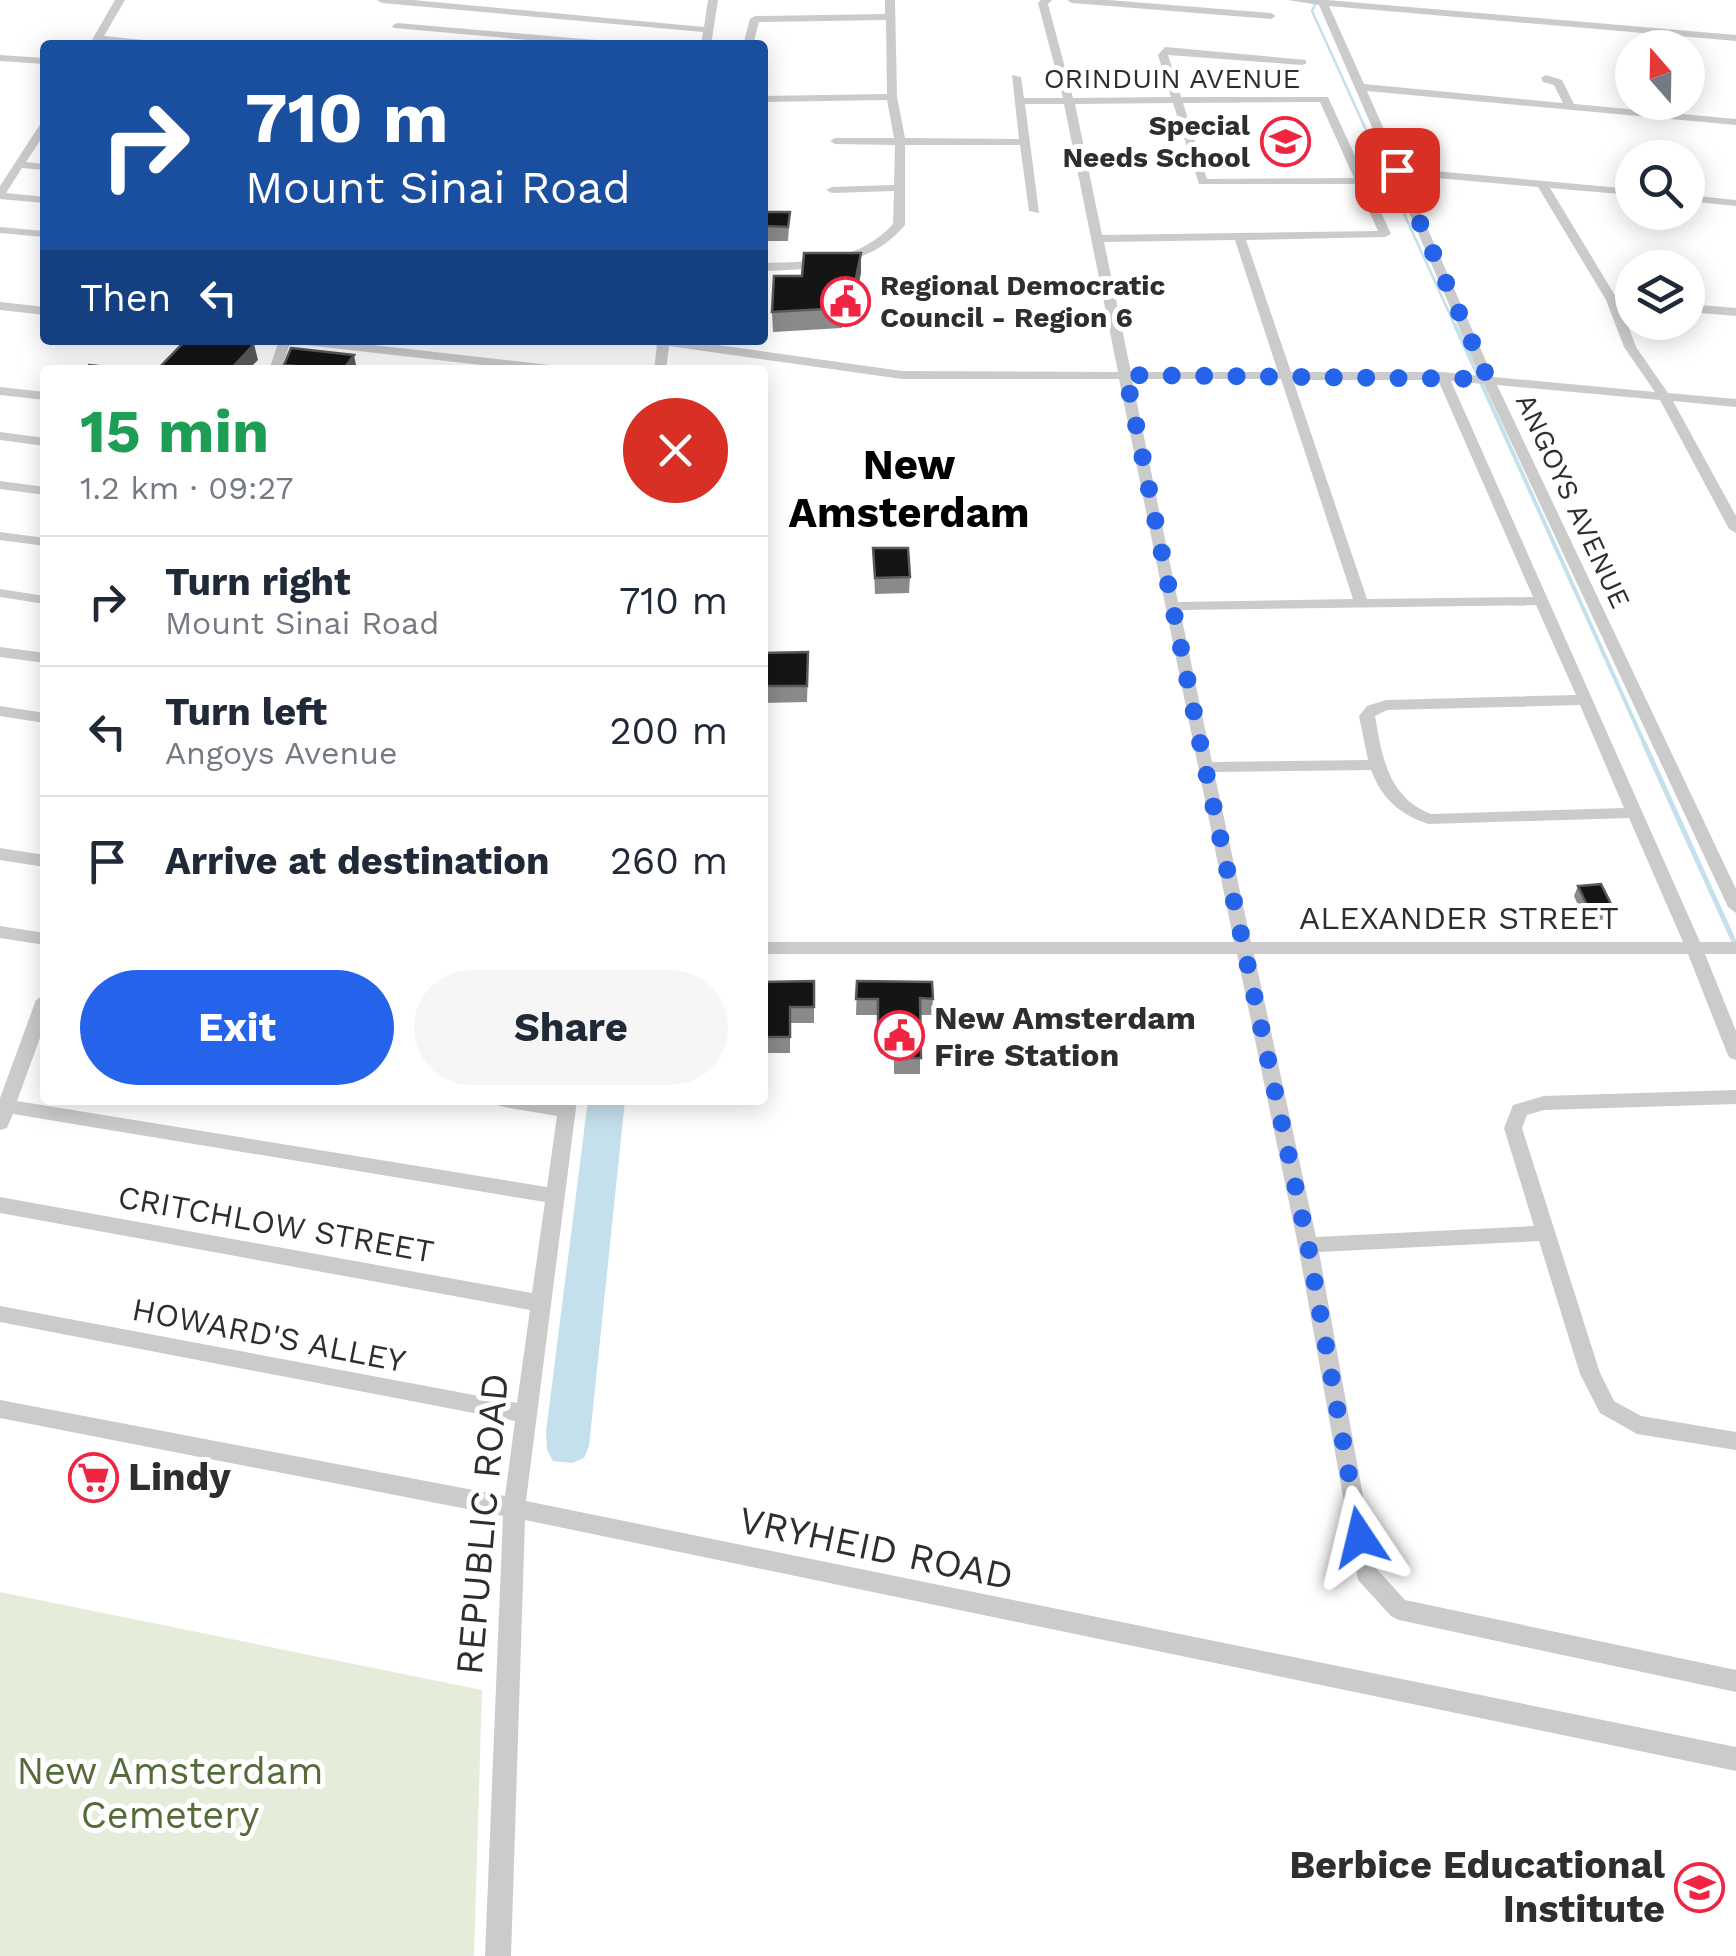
<!DOCTYPE html>
<meta charset="utf-8">
<style>
body{margin:0;font-family:"Work Sans",sans-serif;background:#f6f6f7;color:#1f2937;height:100vh;display:flex;flex-direction:column;font-size:38px;white-space:nowrap}
*{box-sizing:border-box;margin:0}
p{font-size:32px;color:#747a83}
.icon{flex:none;width:55px;height:55px;fill:none;stroke:currentColor;stroke-width:2;stroke-linecap:round;stroke-linejoin:round}
.map{position:relative;flex:1;overflow:hidden}
.side{position:absolute;left:40px;top:365px;width:728px;height:740px;display:flex;flex-direction:column;background:#fff;border-radius:10px;box-shadow:0 5px 25px #0003}
.side>*{flex:none}
.top-card{position:absolute;left:40px;top:40px;width:728px;height:305px;border-radius:10px;box-shadow:0 5px 25px #0003;background:#1a4fa0;color:#fff;overflow:hidden}
.needle{width:65px;rotate:340deg}
.buttons{position:absolute;left:1615px;top:30px;display:grid;gap:20px}
.buttons a{display:grid;place-items:center;width:90px;height:90px;border-radius:50%;background:#fff;box-shadow:0 5px 25px #0003;font-size:50px}
.pin{position:absolute;display:grid;place-items:center;width:85px;height:85px;color:#fff;margin:-42px;border-radius:20px;box-shadow:0 5px 15px #0006}
.me{position:absolute;width:110px;margin:-55px;rotate:350deg;stroke-linejoin:round;filter:drop-shadow(0 0 8px #0008)}
.turn{display:flex;align-items:center;gap:35px;height:210px;padding:0 40px;font-size:45px}
.turn .icon{width:130px;height:130px;stroke-width:2.5}
.turn b{display:block;font-size:70px;line-height:85px}
.then{display:flex;align-items:center;height:95px;padding:0 40px;background:#0003;gap:20px;font-size:38px}
.round{display:grid;place-items:center;flex:none;width:105px;height:105px;border-radius:52px;background:#f6f6f7}
.overview{display:flex;align-items:center;justify-content:space-between;height:170px;padding:0 40px}
h1{font-size:60px;font-weight:700;line-height:75px;color:#1e9e55}
.button{display:flex;gap:20px;margin-top:auto;padding:20px 40px}
.button a{flex:1;height:115px;border-radius:60px;background:#2563eb;color:#fff;font-size:40px;font-weight:700;line-height:115px;text-align:center}
.button a+a{background:#f6f6f7;color:#1f2937}
ul{padding:0;list-style:none}
li{display:flex;align-items:center;gap:30px;height:130px;padding:0 40px;border-top:2px solid #e0e1e3}
li div{flex:1}
li b{display:block;font-size:38px}
li em{font-style:normal}
.map>svg:first-child{display:block}
</style>
<div class="map">
<svg width="1736" height="1956" viewBox="0 0 1736 1956">
<rect width="100%" height="100%" fill="#fff"/>
<path fill="#e5ecda" d="M0,1592l482,98 -8,266h-474z"/>
<path fill="#c5e0ed" d="M588,1100h37l-36,346 -5,12 -12,5 -19,-2 -6,-11 -1,-18z"/>
<g fill="none" stroke-linecap="round" stroke-linejoin="round">
<path stroke="#c5e0ed" stroke-width="2.5" d="M1317,0l-5,11 144,317"/>
<path stroke="#c5e0ed" stroke-width="4" d="M1455,325l190,420"/>
<path stroke="#c5e0ed" stroke-width="5" d="M1644,743l92,203"/>
<g fill="#cbcbcb" fill-rule="evenodd">
<path d="M115,0h10l-21,36 59,6 5,3 -67,-3 -2,3h-10z"/>
<path d="M377,0h36l291,27 4,-27h10l-7,45h-10l2,-13 -321,-29z"/>
<path d="M885,0h10l2,97 8,41 114,1 -7,-64 9,2 3,21h39l-25,-95 3,-3h11l-4,4 25,94 98,-1 -13,-42 7,-8 141,13v4l-4,1 -134,-10 13,42h147l63,137 -6,3 -139,3 45,132h152l37,4 -161,-371 -31,-5h39l409,35v6l-407,-35 35,78 199,19 -9,-18 -11,-3 -2,-4 5,-3 16,5 12,24 162,15v6l-369,-34 34,77 231,21v6l-82,-7 66,109 16,2v6l-12,-1 16,43 32,46 68,6v8l-63,-6 63,115v17l-7,-4 -69,-129 -163,-15 239,504v24l-8,-6 -244,-523 -33,-3 249,561h36v12h-31l31,77v29l-6,-2 -3,-5 -39,-99h-434l62,283 218,-11 -30,-98 9,-23 31,-9 192,-6v14l-192,6 -17,5 -5,13 78,245 14,28 27,15 95,16v18l-99,-16 -37,-21 -20,-39 -41,-133 -220,11 57,316 29,32 331,70v22l-337,-72 -8,-4 -33,-36 -60,-335 -61,-291h-475v-12h472l-115,-563h-217l-233,-33 -3,24h-12l3,-26 -7,-4h32l220,31 216,1 -54,-268h-39l14,109 -10,-2 -9,-66h-115v80c-36,43 -90,44 -143,46v-8c48,-1 97,-1 131,-39l1,-33 -62,2 -6,-3 6,-3 62,-2 1,-40 -60,-1 -5,-3 5,-3h59l-7,-38 -125,2v-6l125,-2 -1,-74 -127,2 -6,23h-10l7,-26 5,-3 130,-2zM1320,102l34,76 -147,1 -24,-76zM1173,103l26,81h158l21,47 -276,4 -27,-131zM1404,175l134,12 68,113 18,47 31,45 -162,-15zM1235,240l43,132h-147l-27,-130zM1132,379h149l72,220 -175,3zM1293,380h145l95,217 -166,2zM1536,605l40,90 -190,5 -19,6 -8,10 9,44 -156,2 -32,-152zM1580,705l44,103 -193,6c-43,-17 -49,-57 -56,-98l12,-6zM1371,770c11,29 29,45 58,54l200,-6 54,124h-432l-37,-170z"/>
<path d="M1067,0h41l163,13 5,3 -5,3 -199,-16z"/>
<path d="M397,23l223,19 5,3h-40l-191,-17 -2,-2z"/>
<path d="M0,55l45,3v6l-45,-3z"/>
<path d="M45,122v11l-19,29 19,2v6l-23,-2 -16,25 39,4v6l-45,-4v-13l41,-63z"/>
<path d="M1688,195l48,5v6l-48,-5z"/>
<path d="M0,227l45,4v6l-45,-4z"/>
<path d="M0,302l45,5v8l-45,-5z"/>
<path d="M1688,304l48,4v8l-48,-4z"/>
<path d="M279,340h50l230,26 6,4h-39l-229,-26 -6,-4 -10,30h-12z"/>
<path d="M0,387l45,5v8l-45,-5z"/>
<path d="M0,432l45,6v8l-45,-6z"/>
<path d="M0,481l45,6v8l-45,-6z"/>
<path d="M0,532l45,6v8l-45,-6z"/>
<path d="M0,589l45,7v8l-45,-7z"/>
<path d="M0,647l45,6v10l-45,-6z"/>
<path d="M0,706l45,7v10l-45,-7z"/>
<path d="M0,848l45,7v12l-45,-7z"/>
<path d="M0,926l45,7v12l-45,-7z"/>
<path d="M45,994v30l-28,77 530,86 10,-71 -53,-9 -7,-2 -2,-5 63,2 1,-2h18l-51,401 1210,246v24l-1211,-251 -14,436h-26l18,-440 -503,-98v-18l505,96 10,-75 -515,-99v-16l517,97 13,-93 -530,-97v-16l532,96 13,-91 -532,-88 -6,14 -7,2v-32l36,-98z"/>
</g>
</g>
<g fill="#8a8a8a">
<path d="M762,212h28l-2,29h-26z"/>
<path d="M861,253v19l-8,46h-10l-1,10 -69,4 -1,-20 30,-36z"/>
<path d="M284,365l73,5h-72z"/>
<path d="M873,548l37,29 -1,16 -34,1z"/>
<path d="M762,653l46,16 -1,33 -45,1z"/>
<path d="M1578,886l35,22 -4,11 -24,2 -11,-25z"/>
<path d="M814,981v42h-24v30h-28v-71z"/>
<path d="M857,981l76,18 -1,16h-12v59h-26v-20h-13l-3,-4v-35h-22z"/>
</g>
<g fill="#5b5b5b">
<path d="M861,253v19l-8,46 -1,-20z"/>
<path d="M254,344l4,16 -10,10h-18z"/>
<path d="M354,355l3,15h-14z"/>
</g>
<g fill="#151515" stroke="#5b5b5b" stroke-width="2.5">
<path d="M762,212h28l-2,15 -26,-1z"/>
<path d="M804,253h57l-9,45h-9l-1,10 -70,4 2,-36h28z"/>
<path d="M186,340h42l26,4 -24,26h-73z"/>
<path d="M291,348l63,7 -11,15 -59,-5z"/>
<path d="M89,365l45,5h-49z"/>
<path d="M873,548h35l2,29 -35,1z"/>
<path d="M808,652l-1,34h-45v-33z"/>
<path d="M1601,884l12,24 -24,2 -11,-24z"/>
<path d="M814,981v26h-24v30h-28v-55z"/>
<path d="M857,981l75,1 1,17 -13,-1 1,60h-27v-20h-13l-3,-4v-35h-22z"/>
</g>
<g fill="none" stroke-linecap="round" stroke-linejoin="round">
<path stroke="#2563eb" stroke-width="18" stroke-dasharray="0 32.4" d="M1360,1537l-52,-292 -103,-478 -79,-392 362,4 -91,-209"/>
</g>
<defs>
<symbol id="school-ring" viewBox="-11 -11 22 22"><circle r="9.5" fill="#fff" stroke="#f02541" stroke-width="1.5"/><path d="M0-5L7-2L0 1L-7-2ZM-4 1L0 2.5L4 1V4Q0 6-4 4Z" fill="#f02541"/></symbol>
<symbol id="civic-ring" viewBox="-11 -11 22 22"><circle r="9.5" fill="#fff" stroke="#f02541" stroke-width="1.5"/><path d="M-.6-6.5H3V-4.5H.6V-3L4-1V1h2V6H-6V1h2V-1L-.6-3ZM-1.2 2.5V6h2.4V2.5Z" fill="#f02541"/></symbol>
<symbol id="supermarket-ring" viewBox="-11 -11 22 22"><circle r="9.5" fill="#fff" stroke="#f02541" stroke-width="1.5"/><path d="M-6-5.5h2.5l.6 2H6L4.5 2H-2.5L-4.4-4H-6ZM-1.5 3.2a1.3 1.3 0 1 0 .1 0ZM3 3.2a1.3 1.3 0 1 0 .1 0Z" fill="#f02541"/></symbol>
</defs>
<g fill-rule="evenodd">
<use href="#school-ring" x="1258" y="114" width="55" height="55"/>
<use href="#civic-ring" x="818" y="274" width="55" height="55"/>
<use href="#civic-ring" x="872" y="1008" width="55" height="55"/>
<use href="#supermarket-ring" x="66" y="1450" width="55" height="55"/>
<use href="#school-ring" x="1672" y="1860" width="55" height="55"/>
</g>
<g text-anchor="middle" dominant-baseline="central" stroke-width="10" stroke-linejoin="round" paint-order="stroke">
<g font-size="28" fill="#2e2e2e" stroke="#fff">
<text x="1172" y="78">ORINDUIN AVENUE</text>
<text transform="translate(1573 501) rotate(65)">ANGOYS AVENUE</text>
</g>
<g font-size="28" font-weight="bold" fill="#2e2e2e" stroke="#fff" text-anchor="end">
<text x="1250" y="125">Special<tspan x="1250" dy="32">Needs School</tspan></text>
<text x="880" y="285" text-anchor="start">Regional Democratic<tspan x="880" dy="32">Council - Region 6</tspan></text>
</g>
<g font-size="32" fill="#2e2e2e" stroke="#fff">
<text x="1459" y="918">ALEXANDER STREET</text>
<text transform="translate(276 1224) rotate(10)">CRITCHLOW STREET</text>
<text transform="translate(269 1335) rotate(11)">HOWARD'S ALLEY</text>
</g>
<g font-size="32" font-weight="bold" fill="#2e2e2e" stroke="#fff" text-anchor="start">
<text x="934" y="1018">New Amsterdam<tspan x="934" dy="37">Fire Station</tspan></text>
</g>
<g font-size="38" font-weight="bold" fill="#2e2e2e" stroke="#fff" text-anchor="start">
<text x="128" y="1477">Lindy</text>
<text x="1665" y="1865" text-anchor="end">Berbice Educational<tspan x="1665" dy="44">Institute</tspan></text>
</g>
<g font-size="38" fill="#2e2e2e" stroke="#fff">
<text transform="translate(482 1524) rotate(-85)">REPUBLIC ROAD</text>
<text transform="translate(876 1548) rotate(12)">VRYHEID ROAD</text>
</g>
<g font-size="38" fill="#546c39" stroke="#fff">
<text x="170" y="1771">New Amsterdam<tspan x="170" dy="44">Cemetery</tspan></text>
</g>
<g font-size="42" font-weight="bold" fill="#000" stroke="#fff">
<text x="909" y="464">New<tspan x="909" dy="48">Amsterdam</tspan></text>
</g>
</g>
</svg>
<div class="buttons">
<a><svg class="needle" viewBox="-14 -14 28 28"><path d="M0-13l5 13h-10z" fill="#e53935"/><path d="M0 13l5-13h-10z" fill="#747a83"/></svg></a>
<a><svg class="icon" aria-label="search" viewBox="0 0 24 24"><circle cx="10" cy="10" r="6"/><path d="M15 15l6 6"/></svg></a>
<a><svg class="icon" aria-label="layers" viewBox="0 0 24 24"><path d="M12 4l9 5-9 5-9-5zM3 14l9 5 9-5"/></svg></a>
</div>
<div class="pin" style="left:1397px;top:170px;background:#d93025"><svg class="icon" aria-label="arrive" viewBox="0 0 24 24"><path d="M6 21V4h12l-3 4 3 4H6"/></svg></div>
<svg class="me" style="left:1360px;top:1537px" viewBox="-20 -20 40 40"><path d="M0-17L14 15 0 8-14 15z" fill="#2563eb" stroke="#fff" stroke-width="4"/></svg>
<div class="top-card">
<div class="turn"><svg class="icon" aria-label="right" viewBox="0 0 24 24"><path d="M7 20v-9h11M14 6l5 5-5 5"/></svg><div><b>710 m</b>Mount Sinai Road</div></div>
<div class="then">Then<svg class="icon" aria-label="left" viewBox="0 0 24 24"><path d="M17 20v-9H6M10 6l-5 5 5 5"/></svg></div>
</div>
<section class="side">
<div class="overview"><div><h1>15 min</h1><p>1.2 km · 09:27</p></div><a class="round" style="background:#d93025;color:#fff"><svg class="icon" aria-label="close" viewBox="0 0 24 24"><path d="M6 6l12 12M18 6L6 18"/></svg></a></div>
<ul>
<li><svg class="icon" aria-label="right" viewBox="0 0 24 24"><path d="M7 20v-9h11M14 6l5 5-5 5"/></svg><div><b>Turn right</b><p>Mount Sinai Road</p></div><em>710 m</em></li>
<li><svg class="icon" aria-label="left" viewBox="0 0 24 24"><path d="M17 20v-9H6M10 6l-5 5 5 5"/></svg><div><b>Turn left</b><p>Angoys Avenue</p></div><em>200 m</em></li>
<li><svg class="icon" aria-label="arrive" viewBox="0 0 24 24"><path d="M6 21V4h12l-3 4 3 4H6"/></svg><div><b>Arrive at destination</b></div><em>260 m</em></li>
</ul>
<div class="button"><a>Exit</a><a>Share</a></div>
</section>
</div>
